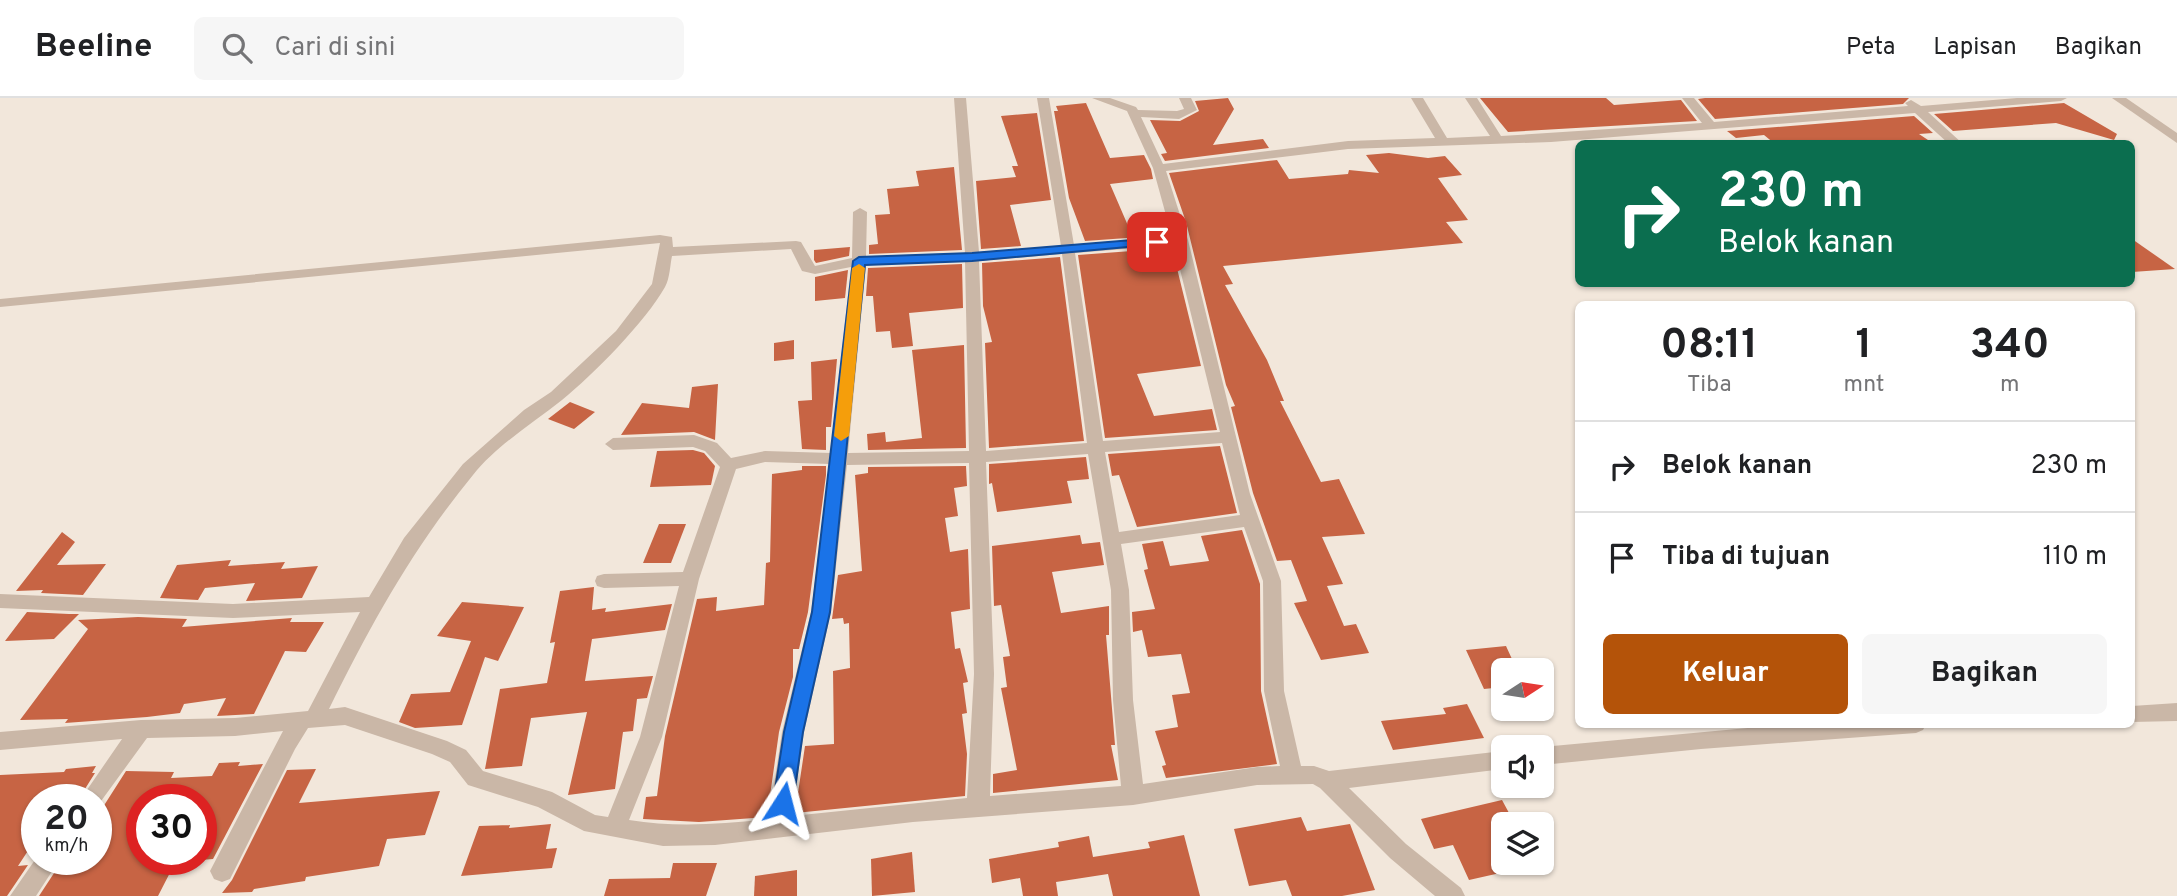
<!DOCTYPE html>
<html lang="id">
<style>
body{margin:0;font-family:Overpass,sans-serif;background:#f6f6f6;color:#202124;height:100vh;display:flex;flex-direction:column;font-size:26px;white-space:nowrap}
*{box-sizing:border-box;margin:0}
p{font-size:23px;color:#757577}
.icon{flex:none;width:38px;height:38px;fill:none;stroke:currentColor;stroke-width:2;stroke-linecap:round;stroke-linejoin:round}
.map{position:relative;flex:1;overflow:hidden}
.sheet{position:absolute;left:1575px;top:203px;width:560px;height:427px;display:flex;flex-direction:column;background:#fff;border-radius:10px;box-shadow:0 2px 5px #0004}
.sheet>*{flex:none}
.hud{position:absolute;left:1575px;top:42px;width:560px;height:147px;border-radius:10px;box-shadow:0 2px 5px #0004;background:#0b6e4f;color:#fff;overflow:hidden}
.needle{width:46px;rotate:78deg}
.fabs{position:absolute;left:1491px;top:560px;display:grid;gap:14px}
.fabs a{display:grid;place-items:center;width:63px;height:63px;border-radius:10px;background:#fff;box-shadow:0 2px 5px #0004;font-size:35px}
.speed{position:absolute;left:21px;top:686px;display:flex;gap:14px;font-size:35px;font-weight:700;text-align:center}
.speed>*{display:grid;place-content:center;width:91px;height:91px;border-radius:50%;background:#fff;box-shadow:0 2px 5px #0004;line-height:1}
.speed small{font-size:18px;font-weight:400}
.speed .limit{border:10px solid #d22;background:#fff;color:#111}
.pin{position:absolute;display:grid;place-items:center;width:60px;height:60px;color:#fff;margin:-30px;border-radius:14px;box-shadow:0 4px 10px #0006}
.me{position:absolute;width:77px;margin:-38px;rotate:9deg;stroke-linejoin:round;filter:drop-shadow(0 0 5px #0008)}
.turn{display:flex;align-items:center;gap:24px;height:147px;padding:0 28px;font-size:32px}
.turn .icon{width:91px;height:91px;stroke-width:2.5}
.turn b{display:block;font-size:49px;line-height:60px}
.eta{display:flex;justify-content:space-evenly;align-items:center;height:119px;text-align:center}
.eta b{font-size:42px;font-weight:700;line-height:49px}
.primary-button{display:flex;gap:14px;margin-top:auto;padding:14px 28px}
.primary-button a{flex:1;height:80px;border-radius:10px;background:#b45309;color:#fff;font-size:28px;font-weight:700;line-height:80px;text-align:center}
.primary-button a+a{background:#f6f6f6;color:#202124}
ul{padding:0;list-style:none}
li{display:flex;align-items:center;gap:21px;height:91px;padding:0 28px;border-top:2px solid #e0e0e0}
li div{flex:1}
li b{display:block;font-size:26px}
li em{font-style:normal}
header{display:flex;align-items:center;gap:42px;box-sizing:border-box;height:98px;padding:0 35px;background:#fff;border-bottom:2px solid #e0e0e0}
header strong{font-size:33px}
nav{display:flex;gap:38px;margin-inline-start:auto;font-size:24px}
.search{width:490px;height:63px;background:#f6f6f6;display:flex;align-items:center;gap:18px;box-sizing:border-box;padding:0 24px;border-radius:10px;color:#757577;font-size:26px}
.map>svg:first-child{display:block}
</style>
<header>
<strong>Beeline</strong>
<div class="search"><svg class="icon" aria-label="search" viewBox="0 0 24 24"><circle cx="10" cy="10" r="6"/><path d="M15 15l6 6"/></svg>Cari di sini</div>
<nav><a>Peta</a><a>Lapisan</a><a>Bagikan</a></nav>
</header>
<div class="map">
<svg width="2177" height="798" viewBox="0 0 2177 798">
<rect width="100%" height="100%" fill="#f2e7db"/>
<g fill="#c76444">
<path d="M1228,0l6,11 -21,36 50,-6 6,9 -104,13 -4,-7 6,-1 -17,-33 30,1 19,-10 -4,-10z"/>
<path d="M1480,0h126l8,7 67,-5 16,21 -189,11z"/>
<path d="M1705,0h204l-6,6 -188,15 -17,-20z"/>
<path d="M1086,5l24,55 34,-3 7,14 2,10 -43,5 19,44 37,-4 3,11 -84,6 -16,-43 -15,-87h4l-2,-5z"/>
<path d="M2064,5l53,31 -3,6 -58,-17 -103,8 -19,-17z"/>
<path d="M1037,15l14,87 -41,5 11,41 -40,3 -5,-68 40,-4 -4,-11h6l-17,-50z"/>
<path d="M1914,18l19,17 -14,1 15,10h-159l-11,-9 -28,3 -9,-7z"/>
<path d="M1389,55l39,5 17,-2 17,19 -24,3 30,42 -22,2 17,21 -240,23 10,18 -8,1 42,75 17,41h-4l41,81 18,-3 26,55 -43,3 21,47 -16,2 17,40 12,-2 13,29 -48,7 -27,-57 13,-2 -16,-41 -14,1 -24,-68 -22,-86 4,-1 -9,-21 -40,-163 -17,-49 108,-13 12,19 59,-5 1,-4 30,3 -13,-18z"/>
<path d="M954,69l8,83 -93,4v-9l9,-1 -3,-29 15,-1 -3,-25 32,-3 -3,-15z"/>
<path d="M2132,141l43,30 -43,3z"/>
<path d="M850,149l-1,9 -33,7 -2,-3v-10z"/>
<path d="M1172,150l29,118 -64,8 17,42 58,-7 5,21 -112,8 -27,-183z"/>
<path d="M1060,159l24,184 -95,7 -4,-105 7,-1 -9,-36 -1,-43z"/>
<path d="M962,166l1,44 -54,5 4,33 -21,2 -2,-17 -14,1 -3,-36h-7l2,-28z"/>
<path d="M848,172l-3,28 -30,3v-24z"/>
<path d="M794,242v19l-20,2v-18z"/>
<path d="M964,247l2,103 -98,2 -1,-16 18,-2 1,10 36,-4 -10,-88z"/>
<path d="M837,261l-6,68h-5v23l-24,-1 -4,-48 14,-1 -1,-38z"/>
<path d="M718,286l-3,56 -21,-8 -73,3 21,-32 47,5 3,-21z"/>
<path d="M570,304l25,10 -21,17 -26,-10z"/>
<path d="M1220,348l17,67 -100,14 -18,-52 -7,1 -4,-22z"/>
<path d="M693,352l11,3 11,13 -4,19 -61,2 7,-36z"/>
<path d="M1086,359l3,22 -22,2 5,22 -75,9 -5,-29 -3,1v-20z"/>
<path d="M802,368h24v9l-18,137 -9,37h-6v28l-14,55 -12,85 -68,5 -56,-3 3,-22 11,-1 8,-60 32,-137 20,-2 -1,14 48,-6 2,-42 4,-1 2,-88 30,-4z"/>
<path d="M966,368l1,20 -13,2 4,28 -13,2 5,34 18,-3 2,60 -19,3 4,37 5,-1 8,34 -5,1 4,30 -5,1 5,40 -2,42 -170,17 10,-67 29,-2 -1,-73 17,-3 -1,-45 -5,1 -1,-6 -11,1 6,-44 24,-4 -7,-96 13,-2v-6z"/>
<path d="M659,426h27l-15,39h-28z"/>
<path d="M1242,432l18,54 1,107 16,73 -111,14 -4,-12 4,-1 -11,-34 23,-4 -6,-32 18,-2 -9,-39 -33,3 -6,-27 -9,2 -1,-20 23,-3 -11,-39 4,-1 -6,-25 21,-3 7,25 39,-5 -8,-25z"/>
<path d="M62,434l13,10 -18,23 49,-1 -23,31 -42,-2 2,-3 -27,1z"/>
<path d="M1080,437l2,9 18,-2 4,23 -52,7 9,41 48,-7v29h-3l9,110h-4l7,35 -125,13v-19l24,-4 -16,-82 6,-1 -4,-30 7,-1 -9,-51 -7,1 -2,-60z"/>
<path d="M231,462l-3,6 57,-4 -4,7 37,-3 -16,32 -56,3 9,-18 -50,5 -7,12 -38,-2 17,-33z"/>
<path d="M594,489l-2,23 14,-2 -1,4 67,-8 -7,26 -73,9 -7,42 68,-5 -6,22 -10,1 -4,32 -10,1 -8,57 -47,6 19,-83 -56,6 -9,48 -37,3 15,-80 47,-6 8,-41 -5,1 10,-52z"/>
<path d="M462,504l62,5 -26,54 -13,-4 -23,68 -47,3 -16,-6 12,-28 39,-2 21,-51 -34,-5z"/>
<path d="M27,514l42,2h10l-25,25 -49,2z"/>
<path d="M138,519l49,2 -5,8 110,-9 -2,4h34l-18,30 -21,-1 -31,63 -37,2 9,-18 -42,6 -4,9 -33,4 -82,6 3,-4 -48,1 68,-91 -10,-9z"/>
<path d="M1506,548l11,24h-14v17l-19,2 -18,-39z"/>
<path d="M1467,606l17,34 -91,12 -12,-29 65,-7 -3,-6z"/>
<path d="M240,664l-2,4 25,-2 -50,95 -12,1v-60h-59v59h35l-19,37h-119l21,-32 36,-5v-41l30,-47 48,1 -3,6 41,-2 7,-13z"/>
<path d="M96,668l-4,7h3l-17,27h-41v37l-19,29 10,-1 -21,31h-7v-121l64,-3 2,-3z"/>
<path d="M316,671l-17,34 141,-12 -15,44 -38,4 -8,27 -73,11 -1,4 -51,8 -2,3 -30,1 10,-13 55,-110z"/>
<path d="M1502,702l13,24h-12v13l-10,2 16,32 -40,9 -16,-35 -19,4 -13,-30z"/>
<path d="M1301,719l6,14 43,-7 25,66 -33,6h-50l-6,-16 -37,6 -15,-57z"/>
<path d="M551,726l-5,25 11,-1 -5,20 -91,8 18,-50 31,-1 -1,3z"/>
<path d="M1184,737l16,61h-87l-5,-22 -52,8 2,14h-35l-3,-18 -28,5 -3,-24 70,-12 -1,-5 31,-6 4,21 57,-9 -2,-6z"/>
<path d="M912,754l3,40 -43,4 -1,-37z"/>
<path d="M673,765h44l-11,33h-102l5,-17 61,-1z"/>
<path d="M797,772v26h-43l1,-20z"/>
</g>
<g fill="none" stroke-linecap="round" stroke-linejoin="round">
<g fill="#cab7a7" fill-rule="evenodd">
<path d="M954,0h12l13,154 82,-6 -24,-148h12l25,147 98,-8 -19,-69 -26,-57 -35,-13h18l26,9 2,3 39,1 7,-2 -5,-11h12l6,12 -18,9 -38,-2 22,47 185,-23 87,-3 -24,-40h12l24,40 43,-2 -25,-38h12l24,38 201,-13 -20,-25h12l20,24 194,-16 -3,-3 6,-3 10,6 96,-8h50l-6,3 -133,11 35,32h-14l-34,-31 -364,29 -203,7 -182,22 22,69 62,254 31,87 3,110 17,75h13l15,5 174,-20v18l-154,19 57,56 55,44 4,8h-30l-45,-38 -70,-70 -7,-4 -56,1 -124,20 -220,17 -198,23 -52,1 -79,-15 -46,-24 -70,-22 -18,-23 -18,-8 -87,-29 -37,3 -13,21 -65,130 -8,3 -8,-3 -4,-8 73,-140 -48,5 -88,2 -51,70v-8h-16l42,-61 -122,11v-18l141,-12 94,-2 73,-7 52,-99 -127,6 -233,-10v-14l233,10 136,-7 35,-59 59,-74 61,-54 27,-18 65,-61 36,-47 8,-41 -660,64v-8l660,-64 12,2 1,10 123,-6 5,1 14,24 37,-8 1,-46 7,-4 7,4 -1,45 99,-4zM1174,147l46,187 -117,9 -28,-188zM791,151l11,22 13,3 36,-7 -20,186 -66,-2 -34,7 -14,-15 -23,-8 -81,3 -8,6 8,6 80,-3 12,4 15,16 -37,105 -79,2 -7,2 -2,5 2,5 7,2 75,-2 -39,151 -32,80 -13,-2 -43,-23 -69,-21 -17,-21 -19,-9 -102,-34 -16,2c42,-85 84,-161 144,-234 24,-30 59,-51 89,-75 31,-25 84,-79 103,-113 5,-9 5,-22 7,-31zM1062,156l25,189 -101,8 -7,-190zM965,163l4,190 -121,2 18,-188zM1222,345l18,72 -121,17 -14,-80zM1088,356l23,136 2,110 8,86 -131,10 4,-122 -8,-212zM765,364l65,2 -19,148 -29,120 -13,87c-47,5 -92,9 -140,1l33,-83 37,-158 37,-110zM969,365l5,211 -7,124 -175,18 12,-84 27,-120 16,-147zM1244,429l19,54 1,110 16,75 -23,1 -114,17 -10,-84 -4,-110 -8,-46z"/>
<path d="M2112,0h14l51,35v10z"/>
<path d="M2177,605v18l-45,1v-16z"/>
<path d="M1791,626h135l-3,6 -7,3 -215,16 -159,16v-18z"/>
<path d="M37,759l23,2 -24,37h-26z"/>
</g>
</g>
<path fill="#1a73e8" stroke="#114b97" stroke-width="2" d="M1157,140l6,4 -2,2 -189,17 -107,4 -35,347 -27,120 -10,71 -3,6 -7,3 -8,-3 -2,-6 11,-71 28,-120 41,-351 6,-4 113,-4z"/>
<path fill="#f59e0b" d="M859,166l6,4 -16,168 -8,5 -7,-5 18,-168z"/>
</svg>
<div class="fabs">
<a><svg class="needle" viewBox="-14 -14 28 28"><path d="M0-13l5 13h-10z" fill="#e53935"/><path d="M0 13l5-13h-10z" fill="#757577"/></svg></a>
<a><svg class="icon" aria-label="sound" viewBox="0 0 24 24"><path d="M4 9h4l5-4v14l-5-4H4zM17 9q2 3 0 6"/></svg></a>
<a><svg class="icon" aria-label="layers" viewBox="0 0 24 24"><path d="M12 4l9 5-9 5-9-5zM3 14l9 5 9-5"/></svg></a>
</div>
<div class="speed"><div>20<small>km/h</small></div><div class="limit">30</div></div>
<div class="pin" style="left:1157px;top:144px;background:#d93025"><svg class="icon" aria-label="arrive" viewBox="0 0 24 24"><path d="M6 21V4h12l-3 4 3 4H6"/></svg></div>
<svg class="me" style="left:783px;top:705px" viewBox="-20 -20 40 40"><path d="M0-17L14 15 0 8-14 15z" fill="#1a73e8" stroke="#fff" stroke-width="4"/></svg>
<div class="hud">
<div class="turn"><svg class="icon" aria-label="right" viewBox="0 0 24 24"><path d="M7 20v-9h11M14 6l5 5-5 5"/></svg><div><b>230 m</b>Belok kanan</div></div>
</div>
<section class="sheet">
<div class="eta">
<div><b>08:11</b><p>Tiba</p></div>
<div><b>1</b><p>mnt</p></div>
<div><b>340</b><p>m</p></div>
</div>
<ul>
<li><svg class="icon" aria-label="right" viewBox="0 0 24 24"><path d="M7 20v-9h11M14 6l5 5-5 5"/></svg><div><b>Belok kanan</b></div><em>230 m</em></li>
<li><svg class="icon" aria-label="arrive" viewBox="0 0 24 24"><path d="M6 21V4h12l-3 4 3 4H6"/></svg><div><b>Tiba di tujuan</b></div><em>110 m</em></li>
</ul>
<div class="primary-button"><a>Keluar</a><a>Bagikan</a></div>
</section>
</div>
